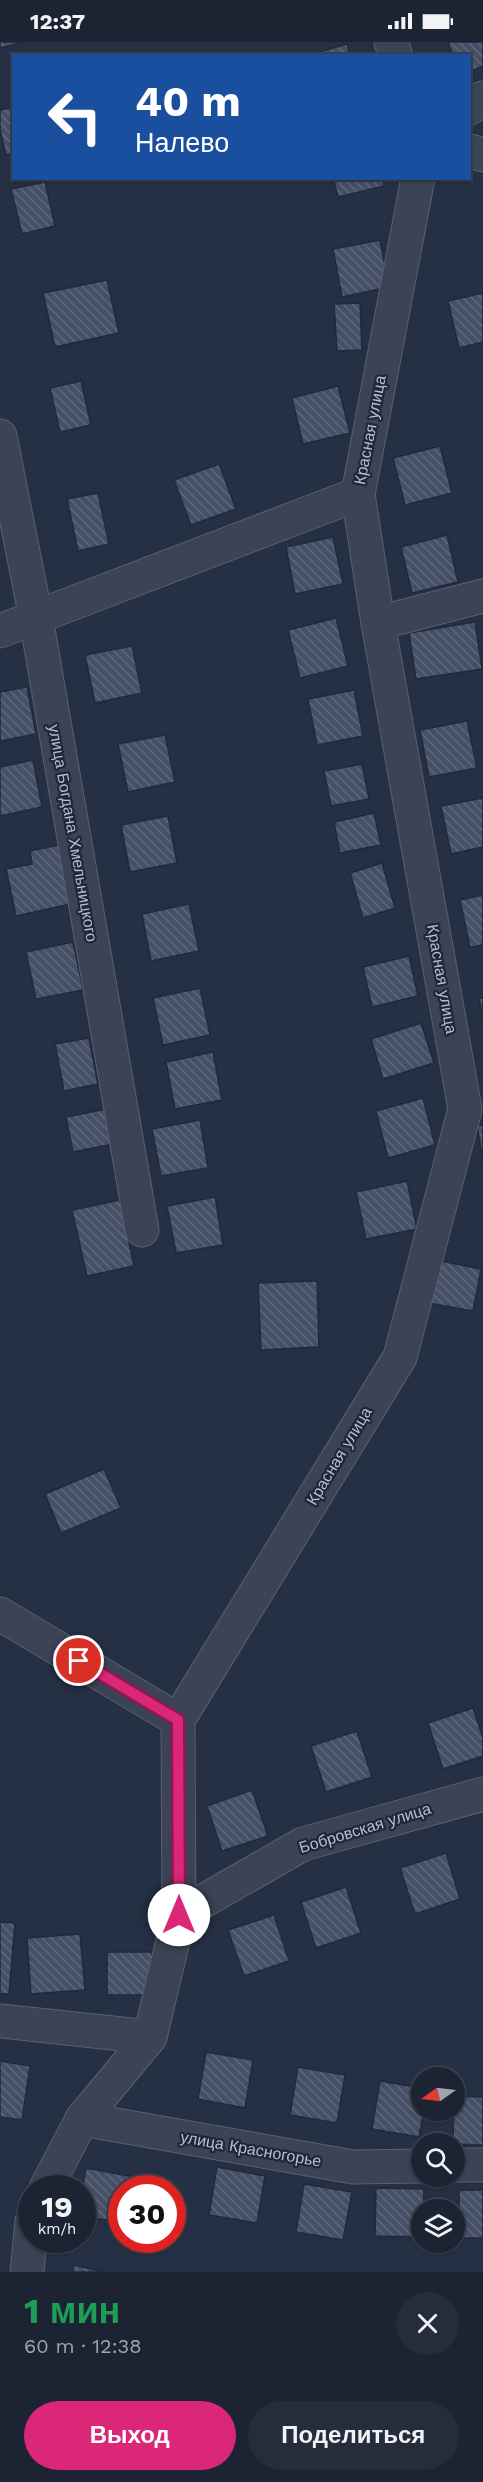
<!DOCTYPE html>
<html lang="ru">
<meta charset="utf-8">
<style>
body{margin:0;font-family:"Work Sans",sans-serif;background:#252c3b;color:#f1f3f6;height:100vh;display:flex;flex-direction:column;font-size:22px;white-space:nowrap}
*{box-sizing:border-box;margin:0}
p{font-size:20px;color:#a0a4ac}
.icon{flex:none;width:33px;height:33px;fill:none;stroke:currentColor;stroke-width:2;stroke-linecap:round;stroke-linejoin:round}
.map{position:relative;height:2230px;overflow:hidden}
.side{display:flex;flex-direction:column;background:#1c2433;flex:1}
.side>*{flex:none}
.banner{position:absolute;left:12px;top:12px;width:459px;height:126px;border-radius:0px;box-shadow:0 2px 4px #0004,0 0 0 2px #3a414e;background:#1a4fa0;color:#fff;overflow:hidden}
.needle{width:39px;rotate:256deg}
.controls{position:absolute;left:411px;top:2025px;display:grid;gap:12px}
.controls a{display:grid;place-items:center;width:54px;height:54px;border-radius:50%;background:#1c2433;box-shadow:0 2px 4px #0004,0 0 0 2px #3a414e;font-size:30px}
.speed{position:absolute;left:18px;top:2133px;display:flex;gap:12px;font-size:30px;font-weight:700;text-align:center}
.speed>*{display:grid;place-content:center;width:78px;height:78px;border-radius:50%;background:#1c2433;box-shadow:0 2px 4px #0004,0 0 0 2px #3a414e;line-height:1}
.speed small{font-size:15px;font-weight:400}
.speed .limit{border:9px solid #d22;background:#fff;color:#111}
.pin{position:absolute;display:grid;place-items:center;width:51px;height:51px;color:#fff;margin:-26px;border:3px solid #fff;border-radius:50%;box-shadow:0 2px 6px #0007}
.me{position:absolute;width:66px;margin:-33px;rotate:0deg;stroke-linejoin:round;filter:drop-shadow(0 0 4px #0008)}
.turn{display:flex;align-items:center;gap:21px;height:126px;padding:0 24px;font-size:27px}
.turn .icon{width:78px;height:78px;stroke-width:2.5}
.turn b{display:block;font-size:42px;line-height:51px}
.round{display:grid;place-items:center;flex:none;width:63px;height:63px;border-radius:32px;background:#252c3b}
.overview{display:flex;align-items:center;justify-content:space-between;height:102px;padding:0 24px}
h1{font-size:36px;font-weight:700;line-height:45px;color:#1e9e55}
.action{display:flex;gap:12px;margin-top:auto;padding:12px 24px}
.action a{flex:1;height:69px;border-radius:36px;background:#db2777;color:#fff;font-size:24px;font-weight:700;line-height:69px;text-align:center}
.action a+a{background:#252c3b;color:#f1f3f6}
.status{display:flex;justify-content:space-between;align-items:center;height:42px;padding:0 30px;background:#1c2433;direction:ltr}
.status svg{height:16px;fill:currentColor}
.map>svg:first-child{display:block}
</style>
<div class="status"><b>12:37</b><svg viewBox="0 0 49 12"><path d="M0 12V9h3v3zM5 12V6h3v6zM10 12V3h3v9zM15 12V0h3v12zM26 1h20v11H26zM47 4h2v5h-2z"/></svg></div>
<div class="map">
<svg width="483" height="2230" viewBox="0 0 483 2230">
<defs>
<pattern id="building-back-hatch" width="6" height="6" patternUnits="userSpaceOnUse" patternTransform="scale(1.5)"><rect width="6" height="6" fill="#454f66"/><path d="M-1 5l2 2M0 0l6 6M5-1l2 2" fill="none" stroke="#5e677b"/></pattern>
</defs>
<rect width="100%" height="100%" fill="#263044"/>
<g fill="url(#building-back-hatch)" stroke="#21293b" stroke-width="1.5">
<path d="M0,0h20v1l-20,5z"/>
<path d="M448,0h35v24l-13,6v-16h-17z"/>
<path d="M347,2l3,12h-26l-1,-5z"/>
<path d="M14,65v47l-8,1 -6,-25v-20z"/>
<path d="M333,136h50l1,8 -46,11z"/>
<path d="M45,140l10,44 -33,8 -11,-45z"/>
<path d="M380,198l9,47 -47,10 -9,-48z"/>
<path d="M107,238l12,53 -64,14 -12,-54z"/>
<path d="M483,251v49l-24,6 -11,-47z"/>
<path d="M360,261l2,47 -25,1 -3,-47z"/>
<path d="M81,339l10,44 -31,7 -10,-44z"/>
<path d="M338,344l12,47 -47,11 -11,-46z"/>
<path d="M440,404l12,47 -47,12 -12,-47z"/>
<path d="M219,422l17,45 -45,16 -17,-45z"/>
<path d="M98,451l11,51 -31,7 -11,-52z"/>
<path d="M447,493l11,47 -46,11 -11,-46z"/>
<path d="M333,495l10,47 -48,10 -9,-47z"/>
<path d="M336,576l12,48 -48,12 -12,-48z"/>
<path d="M475,580l7,47 -66,10 -7,-46z"/>
<path d="M132,604l10,47 -47,10 -10,-48z"/>
<path d="M27,645l9,47 -36,7v-49z"/>
<path d="M354,648l9,46 -46,9 -9,-46z"/>
<path d="M467,679l10,47 -48,9 -9,-47z"/>
<path d="M165,693l10,47 -47,10 -10,-48z"/>
<path d="M33,718l9,47 -42,9v-49z"/>
<path d="M362,722l7,35 -38,7 -7,-35z"/>
<path d="M483,756v49l-32,7 -10,-48z"/>
<path d="M374,771l7,32 -41,8 -6,-31z"/>
<path d="M168,774l9,47 -47,9 -9,-47z"/>
<path d="M59,803l12,59 -55,12 -10,-47 26,-5 -2,-13z"/>
<path d="M382,821l13,45 -32,10 -13,-45z"/>
<path d="M483,853v50l-13,2 -10,-47z"/>
<path d="M189,862l10,47 -48,10 -9,-47z"/>
<path d="M73,900l10,48 -47,9 -10,-47z"/>
<path d="M409,914l9,40 -46,11 -9,-40z"/>
<path d="M200,946l10,47 -47,10 -10,-47z"/>
<path d="M483,956v20l-4,-19z"/>
<path d="M421,981l13,40 -51,16 -12,-40z"/>
<path d="M89,996l9,46 -34,7 -9,-47z"/>
<path d="M213,1010l9,48 -47,9 -9,-47z"/>
<path d="M423,1056l12,47 -47,13 -12,-47z"/>
<path d="M106,1067l7,35 -40,8 -7,-35z"/>
<path d="M200,1078l8,48 -47,8 -9,-47z"/>
<path d="M483,1083v35l-6,-34z"/>
<path d="M407,1139l10,48 -51,10 -10,-47z"/>
<path d="M215,1155l8,48 -47,8 -9,-47z"/>
<path d="M120,1158l14,66 -47,10 -15,-66z"/>
<path d="M436,1218l45,9 -8,42 -45,-8z"/>
<path d="M317,1239l2,66 -58,3 -3,-67z"/>
<path d="M104,1427l17,39 -60,25 -16,-39z"/>
<path d="M473,1666l10,30v18l-40,13 -15,-46z"/>
<path d="M357,1689l15,46 -46,15 -15,-46z"/>
<path d="M252,1748l16,46 -46,15 -15,-45z"/>
<path d="M446,1811l14,46 -45,15 -15,-46z"/>
<path d="M346,1845l15,46 -45,15 -15,-46z"/>
<path d="M274,1873l15,46 -45,15 -16,-46z"/>
<path d="M0,1880l15,1 -6,71h-9z"/>
<path d="M80,1892l5,56 -54,4 -4,-56z"/>
<path d="M107,1910h45l-1,43h-44z"/>
<path d="M206,2010l47,8 -8,48 -47,-9z"/>
<path d="M0,2019l30,5 -8,54 -22,-3z"/>
<path d="M298,2025l47,8 -8,48 -47,-8z"/>
<path d="M380,2039l42,7v22h2l-5,27 -47,-8z"/>
<path d="M454,2054l29,1v48l-30,-1z"/>
<path d="M217,2125l48,9 -8,47 -48,-8z"/>
<path d="M86,2126l48,9 -2,11h-10v35l-40,-7v-26z"/>
<path d="M304,2142l48,8 -9,48 -47,-8z"/>
<path d="M376,2146l48,1 -2,48 -47,-1z"/>
<rect x="459" y="2148" width="24" height="48"/>
<path d="M74,2223l29,7h-30z"/>
</g>
<g fill="none" stroke-linecap="round" stroke-linejoin="round">
<defs>
<g id="minor">
<path d="M391,0l5,14"/>
<path d="M470,66l13,-10"/>
<path d="M470,109l13,4"/>
<path d="M0,394l36,182 106,612"/>
<path d="M378,581l105,-27"/>
<path d="M0,589l358,-137"/>
<path d="M0,1572l178,106 1,195"/>
<path d="M178,1678l222,-363 65,-248 -87,-486 -20,-129 60,-316"/>
<path d="M0,1979l150,16"/>
<path d="M82,2077l68,-82 29,-122 124,-71 180,-50"/>
<path d="M454,2123h29"/>
<path d="M46,2146l36,-69 271,48 69,-1"/>
<path d="M27,2230l5,-51"/>
</g>
</defs>
<use href="#minor" stroke="#596071" stroke-width="35"/>
<use href="#minor" stroke="#3b4354" stroke-width="33"/>
</g>
<g fill="none" stroke-linecap="round" stroke-linejoin="round">
<defs>
<path id="route" d="M79,1619l99,59 1,195"/>
</defs>
<use href="#route" stroke="#8e194d" stroke-width="15"/>
<use href="#route" stroke="#db2777" stroke-width="10"/>
</g>
<g text-anchor="middle" dominant-baseline="central" stroke-width="4.5" stroke-linejoin="round" paint-order="stroke">
<g font-size="16" fill="#b8becd" stroke="#1f2739">
<text transform="translate(370 388) rotate(-79)">Красная улица</text>
<text transform="translate(73 791) rotate(80)">улица Богдана Хмельницкого</text>
<text transform="translate(442 937) rotate(80)">Красная улица</text>
<text transform="translate(339 1414) rotate(-59)">Красная улица</text>
<text transform="translate(365 1786) rotate(-17)">Бобровская улица</text>
<text transform="translate(251 2107) rotate(10)">улица Красногорье</text>
</g>
</g>
</svg>
<div class="controls">
<a><svg class="needle" viewBox="-14 -14 28 28"><path d="M0-13l5 13h-10z" fill="#e53935"/><path d="M0 13l5-13h-10z" fill="#a0a4ac"/></svg></a>
<a><svg class="icon" aria-label="search" viewBox="0 0 24 24"><circle cx="10" cy="10" r="6"/><path d="M15 15l6 6"/></svg></a>
<a><svg class="icon" aria-label="layers" viewBox="0 0 24 24"><path d="M12 4l9 5-9 5-9-5zM3 14l9 5 9-5"/></svg></a>
</div>
<div class="speed"><div>19<small>km/h</small></div><div class="limit">30</div></div>
<div class="pin" style="left:79px;top:1619px;background:#d93025"><svg class="icon" aria-label="arrive" viewBox="0 0 24 24"><path d="M6 21V4h12l-3 4 3 4H6"/></svg></div>
<svg class="me" style="left:179px;top:1873px" viewBox="-20 -20 40 40"><circle r="19" fill="#fff"/><path d="M0-13L10 11 0 6-10 11z" fill="#db2777"/></svg>
<div class="banner">
<div class="turn"><svg class="icon" aria-label="left" viewBox="0 0 24 24"><path d="M17 20v-9H6M10 6l-5 5 5 5"/></svg><div><b>40 m</b>Налево</div></div>
</div>
</div>
<section class="side">
<div class="overview"><div><h1>1 мин</h1><p>60 m · 12:38</p></div><a class="round"><svg class="icon" aria-label="close" viewBox="0 0 24 24"><path d="M6 6l12 12M18 6L6 18"/></svg></a></div>
<div class="action"><a>Выход</a><a>Поделиться</a></div>
</section>
